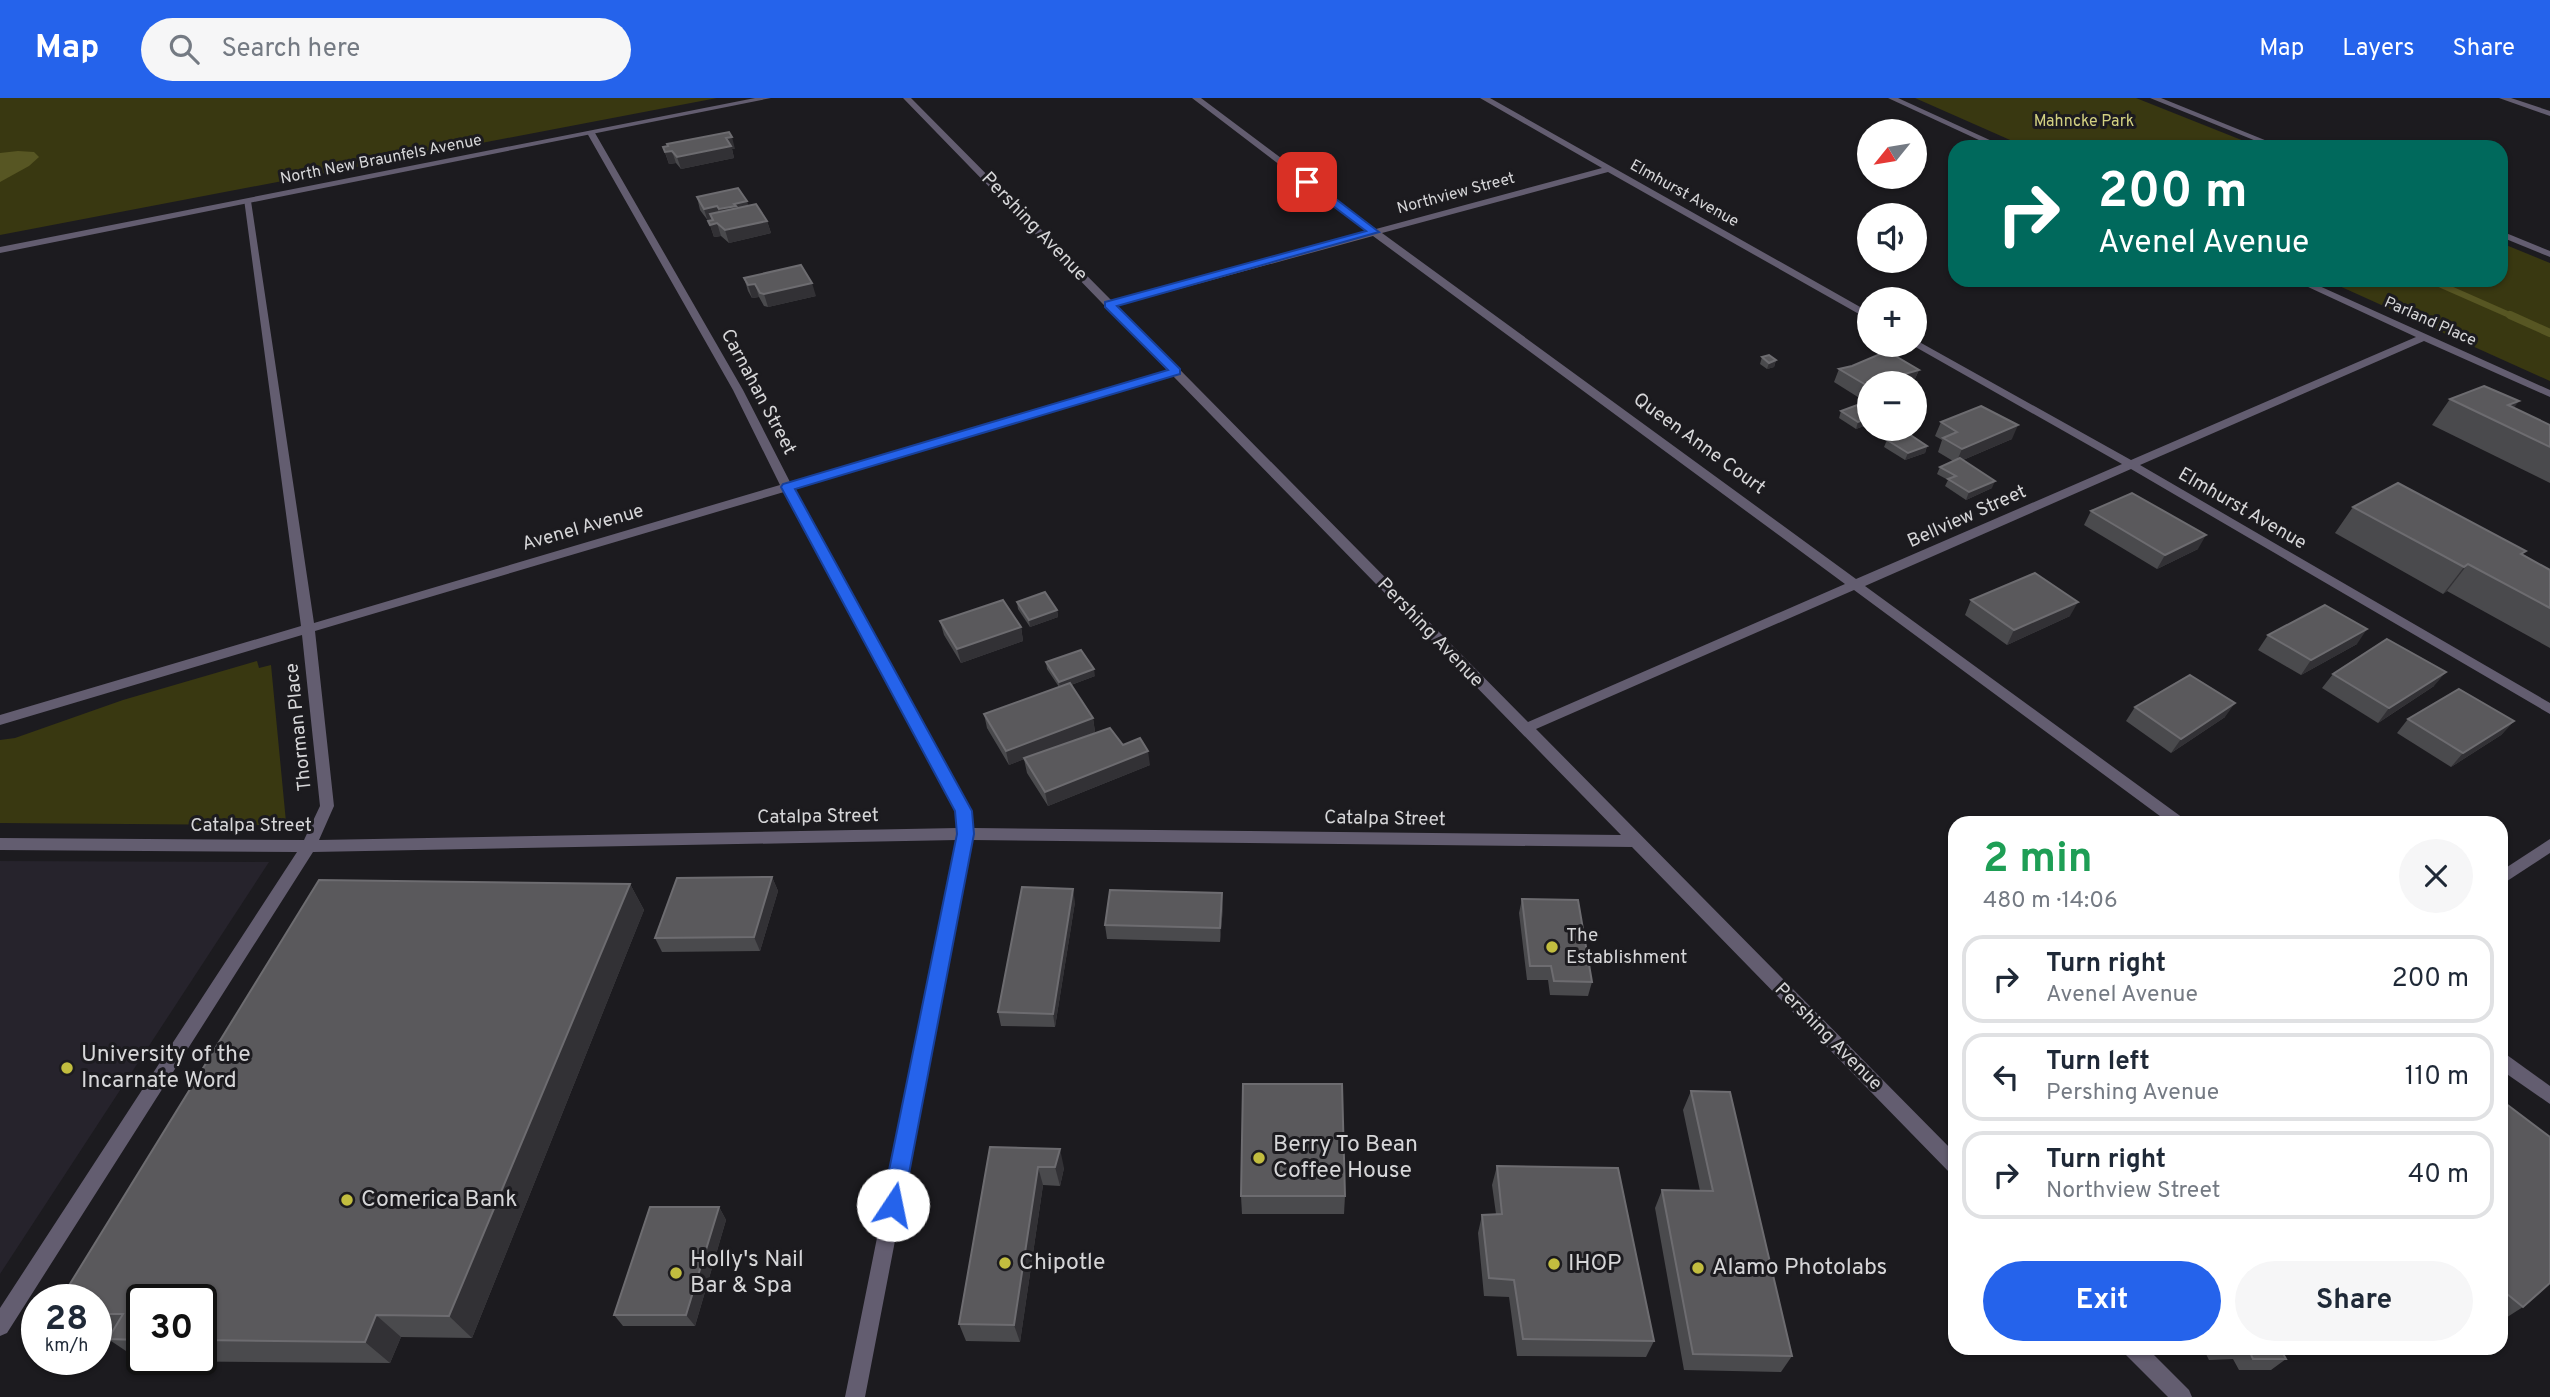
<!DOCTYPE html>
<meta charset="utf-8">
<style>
body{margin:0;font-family:Overpass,sans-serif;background:#f6f6f7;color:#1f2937;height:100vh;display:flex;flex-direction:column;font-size:26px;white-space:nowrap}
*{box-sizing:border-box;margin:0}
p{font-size:23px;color:#747a83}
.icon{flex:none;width:38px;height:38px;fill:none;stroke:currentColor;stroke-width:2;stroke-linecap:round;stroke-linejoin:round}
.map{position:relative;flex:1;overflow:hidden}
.side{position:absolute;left:1948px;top:718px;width:560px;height:539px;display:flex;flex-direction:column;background:#fff;border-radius:21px;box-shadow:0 2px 5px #0004}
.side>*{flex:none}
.guide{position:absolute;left:1948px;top:42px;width:560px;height:147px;border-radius:21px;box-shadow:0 2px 5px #0004;background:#00695c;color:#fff;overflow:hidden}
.needle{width:46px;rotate:240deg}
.controls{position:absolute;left:1857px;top:21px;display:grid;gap:14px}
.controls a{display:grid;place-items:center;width:70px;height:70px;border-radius:50%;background:#fff;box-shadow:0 2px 5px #0004;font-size:35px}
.speed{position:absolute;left:21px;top:1186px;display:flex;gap:14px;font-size:35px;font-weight:700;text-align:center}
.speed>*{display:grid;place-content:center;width:91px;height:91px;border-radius:50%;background:#fff;box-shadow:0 2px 5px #0004;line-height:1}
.speed small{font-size:18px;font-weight:400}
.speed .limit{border:4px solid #111;border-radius:10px;background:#fff;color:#111}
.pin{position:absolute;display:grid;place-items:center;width:60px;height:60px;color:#fff;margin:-30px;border-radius:14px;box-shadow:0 4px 10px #0006}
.me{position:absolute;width:77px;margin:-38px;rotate:11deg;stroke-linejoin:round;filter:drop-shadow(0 0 5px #0008)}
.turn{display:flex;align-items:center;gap:24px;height:147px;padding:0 35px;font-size:32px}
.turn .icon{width:91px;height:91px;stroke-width:2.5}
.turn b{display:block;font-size:49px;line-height:60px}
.round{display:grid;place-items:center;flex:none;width:74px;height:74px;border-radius:37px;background:#f6f6f7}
.summary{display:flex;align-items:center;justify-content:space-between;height:119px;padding:0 35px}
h1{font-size:42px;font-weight:700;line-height:52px;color:#1e9e55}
.cta{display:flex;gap:14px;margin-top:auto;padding:14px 35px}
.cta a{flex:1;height:80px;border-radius:42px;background:#2563eb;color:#fff;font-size:28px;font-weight:700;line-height:80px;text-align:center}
.cta a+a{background:#f6f6f7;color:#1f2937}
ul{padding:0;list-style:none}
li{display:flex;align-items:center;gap:21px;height:88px;margin:0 14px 10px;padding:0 21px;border:4px solid #e0e1e3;border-radius:21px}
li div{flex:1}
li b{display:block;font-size:26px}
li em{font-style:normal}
header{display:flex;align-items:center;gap:42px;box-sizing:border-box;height:98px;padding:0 35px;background:#2563eb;color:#fff}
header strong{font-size:33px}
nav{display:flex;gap:38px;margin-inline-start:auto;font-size:24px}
.search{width:490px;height:63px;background:#f6f6f7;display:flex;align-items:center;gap:18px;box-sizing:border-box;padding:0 24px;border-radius:38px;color:#747a83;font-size:26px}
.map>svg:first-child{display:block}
</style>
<header>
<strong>Map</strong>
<div class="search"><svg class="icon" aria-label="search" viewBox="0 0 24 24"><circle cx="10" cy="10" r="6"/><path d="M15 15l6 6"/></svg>Search here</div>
<nav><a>Map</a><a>Layers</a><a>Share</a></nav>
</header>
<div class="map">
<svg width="2550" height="1299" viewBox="0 0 2550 1299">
<rect width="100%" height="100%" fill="#1c1b1f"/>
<path fill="#26232c" d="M0,763l269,1 -269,412z"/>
<g fill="#393811">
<path d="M0,0h717l-717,137z"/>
<path d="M1915,0h221l123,49h-233z"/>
<path d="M2501,145l49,20v118l-224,-101h175z"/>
<path d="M257,563l2,7 12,-3 15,157 -23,3 -263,-2v-83l15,-2 108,-38z"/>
</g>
<path fill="#575623" d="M18,53l16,1 5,5 -10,9 -29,16v-29z"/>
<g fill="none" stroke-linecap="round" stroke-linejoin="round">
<path stroke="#575623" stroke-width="6" d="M2430,182l84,37"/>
<path stroke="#575623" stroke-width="8" d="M2510,217l40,18"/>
<g fill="#635d70" fill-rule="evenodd">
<path d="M903,0h8l201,203 256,-69 -176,-134h9l175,131 226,-61 -122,-70h10l379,214v7l-3,-1 -258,-146 -226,61 474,346 266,-115 -210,-119h2v-6l217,121 285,-123 -123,-57h13l244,110v7l-126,-56 -284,124 410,238v11l-419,-245 -266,117 318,232 2,4h-17l-314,-232 -318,139 419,424v21l-6,-2 -317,-325 -660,-7 -107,557h-20l112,-557 -644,12 -306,481 -7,3v-28l297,-456 -297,-2v-12l304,2 16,-34 -18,-171 -302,90v-10l301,-89 -57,-427 7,2 63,422 466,-138 -47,-95 -146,-257 1,-2 7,2 148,257 47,92 378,-111zM1373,138l472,348 -317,138 -411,-416zM1173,278l448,459 -648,-7 -3,-17 -176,-322zM784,394l172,319 2,17 -639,12 15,-34 -19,-175z"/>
<path d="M1888,0h10l107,49h-11z"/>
<path d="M2499,0h12l39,13v5z"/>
<path d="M2550,741v14l-49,32v-14z"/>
<path d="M2501,955l6,2 43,31v18l-49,-34z"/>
<path d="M2123,1250h24l42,42 3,7h-24l-42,-42z"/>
</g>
<g fill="#635d70" fill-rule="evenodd">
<path d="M755,0h16l-771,155v-6z"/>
<path d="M2150,0h11l121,49h-11z"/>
<path d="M2501,133l49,20v6l-49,-20z"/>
</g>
</g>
<g fill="#4a4a4d" fill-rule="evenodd">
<path d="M663,49l72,2h-3l2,9 -53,11 -5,-6 -7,1z"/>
<path d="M697,99l52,9 18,15 4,12 -42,10 -8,-7 -7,1 -5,-15 -9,-12z"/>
<path d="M744,180l72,18 -48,11 -4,-1 -5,-9 -7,1 -4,-7z"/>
<path d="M1762,259l14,3 -2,7 -7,2 -7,-5z"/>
<path d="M1852,268l67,4 -6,13h-44v14l-8,2 -27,-17 5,-13z"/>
<path d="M2450,301l64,9 36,17v58l-118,-58z"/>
<path d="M1841,313l28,1v12l-13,5 -17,-11z"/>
<path d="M1941,324l71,17 -49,21 29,28 -26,12 -21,-14 3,-6 -11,-6 3,-7 13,-6 -15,-9 4,-12 -7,-4z"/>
<path d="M1887,342l40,6 -2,7 -20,7 -21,-13z"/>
<path d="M2353,409l170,48 27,15v78l-103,-57 -4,3 -108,-61z"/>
<path d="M2091,413l107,38 -41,20 -73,-44z"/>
<path d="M1971,502l99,16 -63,29 -42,-30z"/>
<path d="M1017,504l40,8 1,7 -28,10 -12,-18z"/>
<path d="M940,523l81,6 2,14 -62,22 -17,-28z"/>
<path d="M2268,537l89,9 -56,31 -43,-25z"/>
<path d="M1046,564l49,14 -24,9 22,33 2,14 -31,12 59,1 27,20 -102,41 -21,-33 -3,-14 -15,6 -22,-37 -3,-14 75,-27 -12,-18z"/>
<path d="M2333,576l101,12 -56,37 -56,-35z"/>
<path d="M2135,609l90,10 -54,36 -45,-32z"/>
<path d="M2408,621l106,2 -13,14 -50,32 -54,-34z"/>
<path d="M772,779l6,14 -18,60 -98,1 -7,-14z"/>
<path d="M630,786l14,26 -172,428 -71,-1 -11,26 -249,-2 -33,-22 2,-3h-14v-36zM142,1202h59v60h-59z"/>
<path d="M1522,801l70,83 -4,14 -38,-1 -2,-15h-21l-8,-67z"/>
<path d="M1075,804l-20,125 -54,-1 -3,-14z"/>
<path d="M1223,809l-3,35 -113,-3 -2,-14z"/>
<path d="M1691,993l101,265 -11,16 -97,-2 -29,-162 7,-18 38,1 -17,-81z"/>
<path d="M2501,1002l22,207 -22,14z"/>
<path d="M990,1049l74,21 -4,18 -17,-1 -23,157 -54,-1 -7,-17z"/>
<path d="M1497,1068l157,175 -8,16 -129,-1 -8,-59 -25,-1 -6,-63 4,-18 14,-1 -4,-29z"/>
<path d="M1241,1098h104l-1,18h-102z"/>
<path d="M719,1109l7,13 -31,106h-72l-9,-11z"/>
<path d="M2203,1250h77l6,11 -15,11h-32l-6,-11 -24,1z"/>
</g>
<g fill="#323135">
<path d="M732,39l3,12h-3l2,9 -53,11 -4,-12 49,-19z"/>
<path d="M672,53l4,12 -7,1 -4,-12z"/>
<path d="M747,103l4,12 -28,9 -4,-13 15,-5z"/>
<path d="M717,108l4,13 -11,-5 2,7 -4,1 -4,-13z"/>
<path d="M767,123l4,12 -42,10 -4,-13z"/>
<path d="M717,125l4,13 -7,1 -4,-12z"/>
<path d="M812,185l4,13 -48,11 -4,-13z"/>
<path d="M755,186l4,13 -7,1 -4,-13z"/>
<path d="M1776,262l-2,7 -7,2 2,-6z"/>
<path d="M1919,272l-6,13h-40z"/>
<path d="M1869,286v13l-8,2 5,-14z"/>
<path d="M2519,303l-17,23 6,-19z"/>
<path d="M1869,320v6l-13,5 2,-7z"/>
<path d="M2018,327l-6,14 -56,24 6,-14z"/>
<path d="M1927,348l-2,7 -20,7 3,-7z"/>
<path d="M1995,383l-3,7 -26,12 3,-8z"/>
<path d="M2206,437l-8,14 -41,20 8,-14z"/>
<path d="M2468,466l-21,27 -4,3 21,-27z"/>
<path d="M2078,504l-8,14 -63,29 7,-15z"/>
<path d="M1057,512l1,7 -28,10 -1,-7z"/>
<path d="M1021,529l2,14 -62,22 -4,-14z"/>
<path d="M2367,531l-10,15 -56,31 10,-15z"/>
<path d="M1094,571l1,7 -35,13 -1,-7z"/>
<path d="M2446,574l-12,14 -56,37 11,-15z"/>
<path d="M2235,605l-10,14 -54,36 10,-14z"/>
<path d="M1093,620l2,14 -86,33 -3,-14z"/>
<path d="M2514,623l-13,14 -50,32 12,-14z"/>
<path d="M1148,653l2,14 -102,41 -3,-14z"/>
<path d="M772,779l6,14 -18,60 -6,-14z"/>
<path d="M630,786l14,26 -172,428 -23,-22z"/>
<path d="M1073,791l2,13 -20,125 -2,-13z"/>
<path d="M1222,795l1,14 -3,35v-14z"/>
<path d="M1060,1051l4,19 -4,18 -5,-19z"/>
<path d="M1038,1069l5,18 -23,157 -6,-17z"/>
<path d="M719,1109l7,13 -31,106 -9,-11z"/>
<path d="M376,1217l25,22 -11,26 -25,-21z"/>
</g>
<g fill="#5a595c" stroke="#6d6c70" stroke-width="2">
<path d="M729,34l3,5 -6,1 5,8 -54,11 -5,-6 -7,1 -2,-5 5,-1 -1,-2z"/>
<path d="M738,90l9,13 -13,3 2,2 -17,3 -2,-3 -13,3 -7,-12z"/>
<path d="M756,106l11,17 -42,9 -8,-7 -7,2 -2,-4 5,-1 -3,-6z"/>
<path d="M801,167l11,18 -48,11 -4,-1 -5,-9 -7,1 -4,-7z"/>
<path d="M1887,253l32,19 -46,13h-4v1l-3,1 -27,-16 13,-3z"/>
<path d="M1769,257l7,5 -7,3 -7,-6z"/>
<path d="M2484,288l35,15 -11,4 42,20v22l-100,-48z"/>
<path d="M1857,307l12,7v6l-11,4 -17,-11z"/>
<path d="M1981,308l37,19 -56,24 -19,-11 14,-6 -16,-10z"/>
<path d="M1906,334l21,14 -19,7 -21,-13z"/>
<path d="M1960,360l35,23 -26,11 -21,-13 8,-3 -16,-9z"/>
<path d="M2398,385l128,68 -5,3 29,16v38l-82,-44 -4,3 -111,-60z"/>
<path d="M2132,395l74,42 -41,20 -74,-44z"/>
<path d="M2035,475l43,29 -64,28 -43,-30z"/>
<path d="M1045,494l12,18 -28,10 -12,-18z"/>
<path d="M1003,502l18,27 -64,22 -17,-28z"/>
<path d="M2325,507l42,24 -56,31 -43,-25z"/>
<path d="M2387,541l59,33 -57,36 -56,-34z"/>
<path d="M1081,552l13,19 -35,13 -13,-20z"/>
<path d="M2190,577l45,28 -54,36 -46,-32z"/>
<path d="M1070,585l23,35 -87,33 -22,-37z"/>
<path d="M2459,591l55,32 -51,32 -55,-34z"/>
<path d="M1110,630l13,17 17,-7 8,13 -103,41 -21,-34z"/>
<path d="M772,779l-18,60 -99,1 22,-60z"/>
<path d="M319,782l311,4 -181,432 -73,-1 -11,27 -164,-2v-40h-59v40l-34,-1 15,-25h-27v-14h-36z"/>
<path d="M1022,789l51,2 -20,125 -55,-2z"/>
<path d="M1110,792l112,3 -2,35 -115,-3z"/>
<path d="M1522,801l56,1 14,82 -38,-1 -3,-15h-21z"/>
<path d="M1243,986h99l3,112h-104z"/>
<path d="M1691,993l39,1 62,264 -99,-2 -31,-164 51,1z"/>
<path d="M2501,1002l49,37v146l-27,24 -22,-18z"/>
<path d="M990,1049l70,2 -5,18h-17l-24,158 -55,-1z"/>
<path d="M1497,1068l121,2 36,173 -131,-2 -9,-59 -25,-2 -7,-63 20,-1z"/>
<path d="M650,1109h69l-33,108h-72z"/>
<path d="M2222,1250h58l6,11h-33l-5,-11 -25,1z"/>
</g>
<path fill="#2563eb" stroke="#184099" stroke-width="2" d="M1304,82h7l68,52 -262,74 63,63v5l-385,115 177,322 2,23 -71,371 -3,7 -7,3 -8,-3 -3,-7 75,-371 -2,-23 -174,-324 2,-3 385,-114 -63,-63v-5l261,-71 -62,-47z"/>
<g fill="#c2bd3f" stroke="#1c1b1f" stroke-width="2.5">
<circle cx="1552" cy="849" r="7"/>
<circle cx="67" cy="970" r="7"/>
<circle cx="1259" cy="1060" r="7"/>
<circle cx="347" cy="1102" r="7"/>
<circle cx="1005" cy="1165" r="7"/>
<circle cx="1554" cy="1166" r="7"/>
<circle cx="1698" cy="1170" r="7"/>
<circle cx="676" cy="1175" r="7"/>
</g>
<g text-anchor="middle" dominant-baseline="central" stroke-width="6" stroke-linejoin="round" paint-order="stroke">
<g font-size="16" fill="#d3d181" stroke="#1c1b1f">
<text x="2084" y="24">Mahncke Park</text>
</g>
<g font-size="16" fill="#d6d6d8" stroke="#1c1b1f">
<text transform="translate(381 62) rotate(-11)">North New Braunfels Avenue</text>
<text transform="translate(1456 96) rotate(-15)">Northview Street</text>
<text transform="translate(1684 96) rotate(29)">Elmhurst Avenue</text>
<text transform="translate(2430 224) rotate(24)">Parland Place</text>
</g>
<g font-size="19" fill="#d6d6d8" stroke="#1c1b1f">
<text transform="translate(1034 129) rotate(46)">Pershing Avenue</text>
<text transform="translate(758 294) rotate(62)">Carnahan Street</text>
<text transform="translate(1699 346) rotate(36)">Queen Anne Court</text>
<text transform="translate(2242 411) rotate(30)">Elmhurst Avenue</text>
<text transform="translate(1967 419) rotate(-24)">Bellview Street</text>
<text transform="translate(583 430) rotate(-16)">Avenel Avenue</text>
<text transform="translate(1430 535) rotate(46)">Pershing Avenue</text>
<text transform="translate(299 629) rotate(-96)">Thorman Place</text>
<text transform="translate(818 719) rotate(-1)">Catalpa Street</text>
<text transform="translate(1385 721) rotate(1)">Catalpa Street</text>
<text x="251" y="728">Catalpa Street</text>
<text transform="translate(1828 939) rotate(45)">Pershing Avenue</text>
</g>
<g font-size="19" fill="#d6d6d8" stroke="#1c1b1f" text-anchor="start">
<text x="1566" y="838">The<tspan x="1566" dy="22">Establishment</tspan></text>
</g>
<g font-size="23" fill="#d6d6d8" stroke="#1c1b1f" text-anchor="start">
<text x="81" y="957">University of the<tspan x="81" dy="26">Incarnate Word</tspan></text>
<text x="1273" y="1047">Berry To Bean<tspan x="1273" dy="26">Coffee House</tspan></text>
<text x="361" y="1102">Comerica Bank</text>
<text x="690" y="1162">Holly's Nail<tspan x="690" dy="26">Bar &amp; Spa</tspan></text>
<text x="1019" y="1165">Chipotle</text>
<text x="1568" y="1166">IHOP</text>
<text x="1712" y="1170">Alamo Photolabs</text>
</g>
</g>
</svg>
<div class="controls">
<a><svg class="needle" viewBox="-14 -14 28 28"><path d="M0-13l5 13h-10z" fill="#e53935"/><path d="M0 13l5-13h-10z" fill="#747a83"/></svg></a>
<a><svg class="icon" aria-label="sound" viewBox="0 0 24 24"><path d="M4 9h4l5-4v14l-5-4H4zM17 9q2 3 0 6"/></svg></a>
<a>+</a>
<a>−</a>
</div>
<div class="speed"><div>28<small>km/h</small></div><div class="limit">30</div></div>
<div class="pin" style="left:1307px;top:84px;background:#d93025"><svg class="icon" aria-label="arrive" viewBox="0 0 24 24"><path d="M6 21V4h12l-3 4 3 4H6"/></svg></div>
<svg class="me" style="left:893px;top:1107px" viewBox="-20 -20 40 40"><circle r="19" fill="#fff"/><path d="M0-13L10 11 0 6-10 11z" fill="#2563eb"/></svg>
<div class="guide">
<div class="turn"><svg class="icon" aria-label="right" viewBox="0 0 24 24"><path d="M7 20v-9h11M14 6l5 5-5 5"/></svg><div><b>200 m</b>Avenel Avenue</div></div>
</div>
<section class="side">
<div class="summary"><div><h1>2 min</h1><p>480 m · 14:06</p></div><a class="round"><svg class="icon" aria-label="close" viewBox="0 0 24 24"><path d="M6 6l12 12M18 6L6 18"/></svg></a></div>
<ul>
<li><svg class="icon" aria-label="right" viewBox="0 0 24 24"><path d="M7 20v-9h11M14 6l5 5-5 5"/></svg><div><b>Turn right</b><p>Avenel Avenue</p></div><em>200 m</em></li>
<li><svg class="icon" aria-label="left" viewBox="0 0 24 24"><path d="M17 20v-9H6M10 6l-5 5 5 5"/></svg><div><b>Turn left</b><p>Pershing Avenue</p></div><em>110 m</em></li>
<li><svg class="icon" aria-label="right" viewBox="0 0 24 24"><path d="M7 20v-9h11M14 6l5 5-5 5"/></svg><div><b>Turn right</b><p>Northview Street</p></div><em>40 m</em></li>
</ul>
<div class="cta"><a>Exit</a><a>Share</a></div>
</section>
</div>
